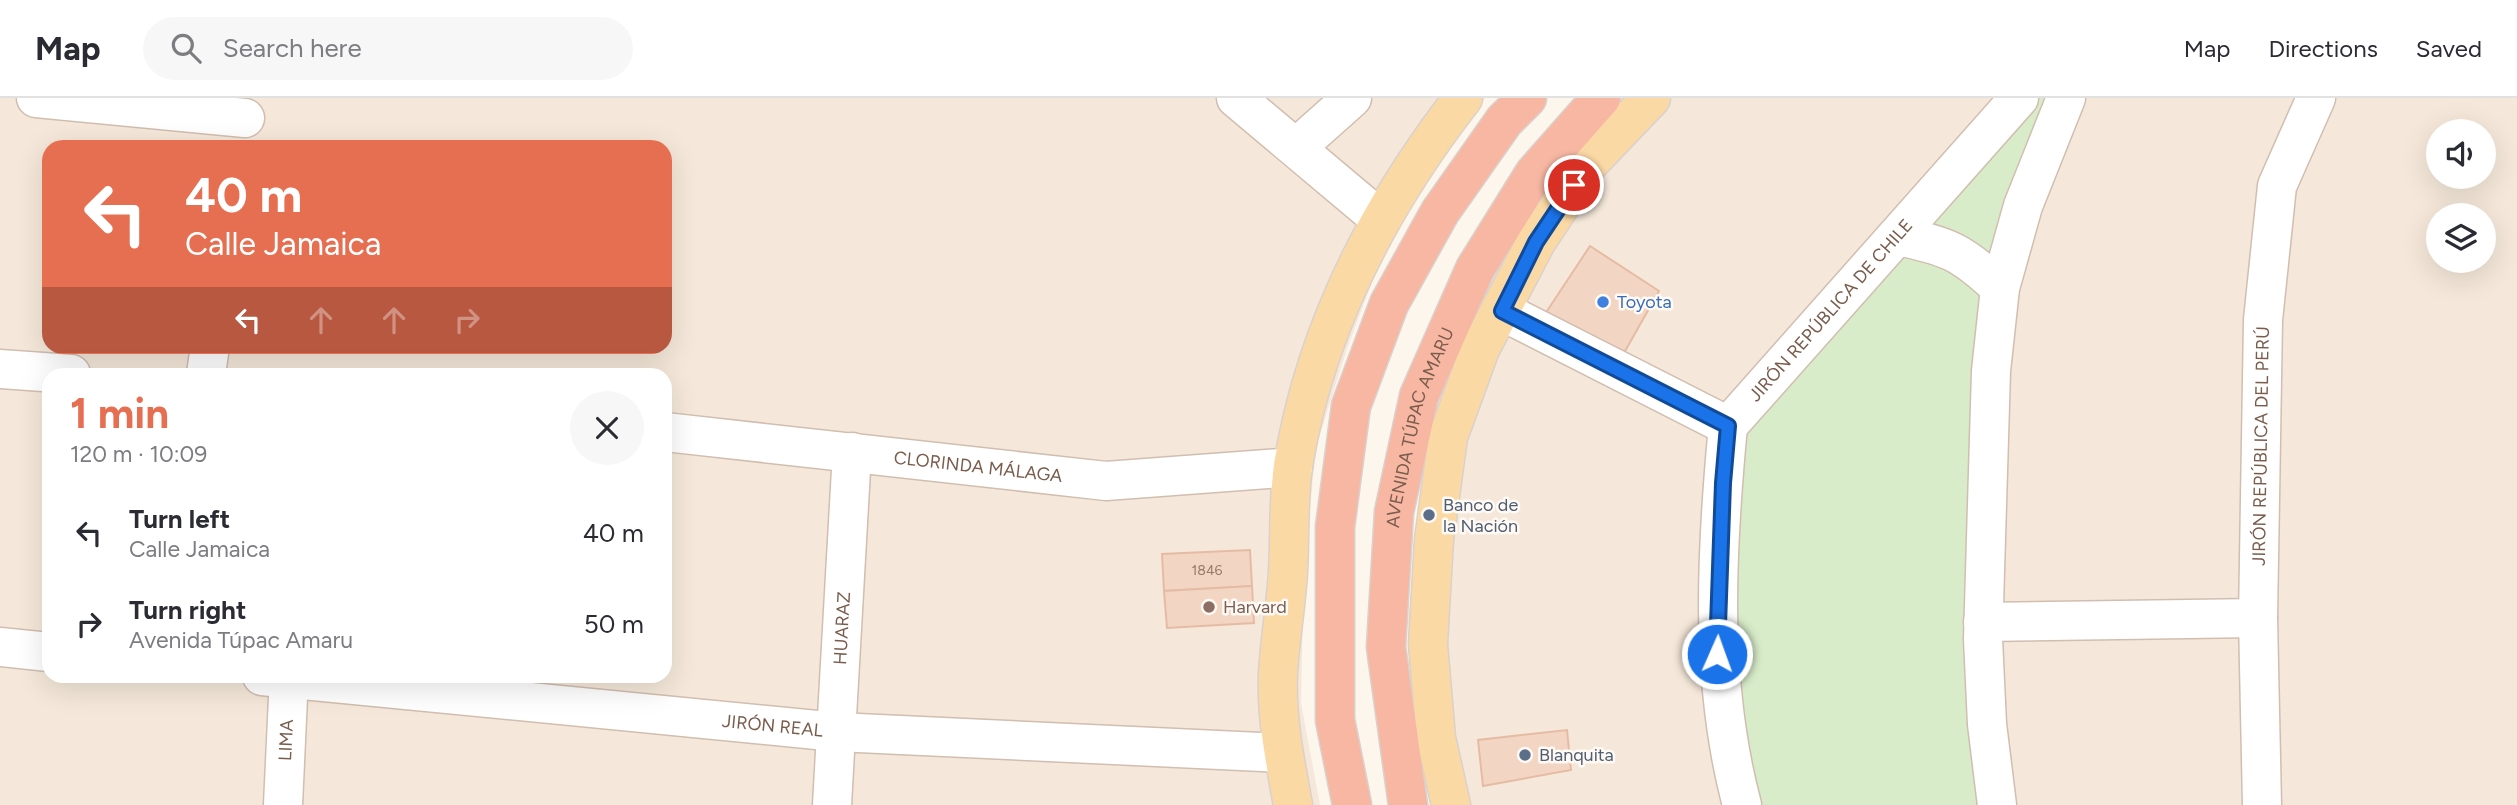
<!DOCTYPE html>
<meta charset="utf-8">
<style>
body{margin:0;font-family:Figtree,sans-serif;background:#f7f7f7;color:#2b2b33;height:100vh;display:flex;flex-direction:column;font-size:26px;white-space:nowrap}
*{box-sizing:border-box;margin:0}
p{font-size:23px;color:#7c7c81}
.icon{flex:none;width:38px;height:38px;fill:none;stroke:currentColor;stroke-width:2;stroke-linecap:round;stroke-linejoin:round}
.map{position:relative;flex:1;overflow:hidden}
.side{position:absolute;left:42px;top:270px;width:630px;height:315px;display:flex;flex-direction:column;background:#fff;border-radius:21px;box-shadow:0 7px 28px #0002}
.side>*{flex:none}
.guide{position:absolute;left:42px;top:42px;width:630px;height:214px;border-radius:21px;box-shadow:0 7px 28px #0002;background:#e76f51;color:#fff;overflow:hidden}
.controls{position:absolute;left:2426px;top:21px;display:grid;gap:14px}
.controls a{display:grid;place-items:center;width:70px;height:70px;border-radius:50%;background:#fff;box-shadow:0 7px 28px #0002;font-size:35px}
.pin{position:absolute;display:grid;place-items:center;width:60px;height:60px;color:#fff;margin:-30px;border:4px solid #fff;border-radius:50%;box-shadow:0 2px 7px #0007}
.me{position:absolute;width:77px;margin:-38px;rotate:2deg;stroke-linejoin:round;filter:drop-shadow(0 0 5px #0008)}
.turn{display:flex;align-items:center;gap:24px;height:147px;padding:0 28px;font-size:32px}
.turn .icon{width:91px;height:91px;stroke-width:2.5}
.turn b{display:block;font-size:49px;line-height:60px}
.lanes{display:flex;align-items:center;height:66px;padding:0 28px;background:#0003;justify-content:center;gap:35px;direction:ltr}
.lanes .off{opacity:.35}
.round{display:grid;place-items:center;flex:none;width:74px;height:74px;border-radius:37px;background:#f7f7f7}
.headline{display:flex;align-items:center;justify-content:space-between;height:119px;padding:0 28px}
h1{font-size:42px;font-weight:700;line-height:52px;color:#e76f51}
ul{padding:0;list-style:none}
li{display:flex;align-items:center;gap:21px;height:91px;padding:0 28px}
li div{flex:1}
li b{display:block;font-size:26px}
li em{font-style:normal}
header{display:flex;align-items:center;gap:42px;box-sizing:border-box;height:98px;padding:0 35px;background:#fff;border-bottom:2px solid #e1e1e2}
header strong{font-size:33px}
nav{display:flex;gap:38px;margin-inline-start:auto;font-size:24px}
.search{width:490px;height:63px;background:#f7f7f7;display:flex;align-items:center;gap:18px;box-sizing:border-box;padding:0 24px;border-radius:38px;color:#7c7c81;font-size:26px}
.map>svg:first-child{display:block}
</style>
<header>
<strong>Map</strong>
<div class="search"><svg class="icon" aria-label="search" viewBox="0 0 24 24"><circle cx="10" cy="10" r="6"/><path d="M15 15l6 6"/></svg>Search here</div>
<nav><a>Map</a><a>Directions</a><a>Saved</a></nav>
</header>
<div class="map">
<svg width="2517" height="707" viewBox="0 0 2517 707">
<rect width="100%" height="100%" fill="#fdf6ec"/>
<g fill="#f5e8da" fill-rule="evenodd">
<path d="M0,0h1485l-59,79 -48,89 -31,83 -31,98 -12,123 -3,133 19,102h-1320zM49,49h616v199h-616zM49,276h616v302h-616z"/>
<path d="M1625,0h892v707h-1084l-18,-73 -7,-110 18,-164 24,-88 39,-85 79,-121zM2438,33h45v46h-45zM2438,117h45v46h-45z"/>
</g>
<path fill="#d8ecc9" d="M2038,0h13l-42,101 -42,413 -1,75 13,118h-221c-34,-116 -28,-259 -10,-377z"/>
<g fill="#f3d5c3" stroke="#e6bba3" stroke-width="2">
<path d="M1590,148l69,45 -35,62 -79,-39z"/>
<path d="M1250,452l2,36 -88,5 -2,-37z"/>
<path d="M1252,488l2,37 -87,5 -3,-37z"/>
<path d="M1567,632l4,40 -88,16 -5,-46z"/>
</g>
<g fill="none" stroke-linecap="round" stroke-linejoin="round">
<defs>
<g id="minor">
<path d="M36,0l209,20"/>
<path d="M1236,0l144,121"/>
<path d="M1297,49l55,-49"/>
<path d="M1897,138c51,10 65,16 103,52"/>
<path d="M1502,213l226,115"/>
<path d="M0,271l71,5"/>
<path d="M206,276l4,-28"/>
<path id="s1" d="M665,334l441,49 187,-14"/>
<path d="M1983,524l275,-4"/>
<path d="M0,549l49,5"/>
<path id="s2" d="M262,578l575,56 446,21"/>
<path id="s3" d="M283,707l6,-129"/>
<path id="s4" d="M832,707l20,-353"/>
<path id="s5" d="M1742,707c-33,-123 -26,-253 -14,-379l291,-328"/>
<path d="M1997,707l-10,-81 -4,-85 8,-268 9,-83 23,-82 43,-108"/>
<path id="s6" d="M2262,707l-4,-187 5,-298 14,-134 39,-88"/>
</g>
<g id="major">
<path d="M1293,707c-8,-43 -17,-88 -15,-132 2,-34 8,-67 10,-101 2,-34 0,-71 5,-106 22,-136 86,-260 170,-368"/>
<path d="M1451,707l-15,-67 -8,-94 6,-104 14,-103 32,-88 56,-107 51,-77 64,-67"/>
</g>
<g id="highway">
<path d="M1352,707l-17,-85v-193l16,-121 38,-102 51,-92 64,-91 23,-23"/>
<path id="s7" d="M1408,707l-22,-158 8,-135 25,-116 56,-127 59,-95 67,-76"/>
</g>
</defs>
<use href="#minor" stroke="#d1beb0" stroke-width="41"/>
<use href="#major" stroke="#dad1cd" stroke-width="41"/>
<use href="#highway" stroke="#dad1cd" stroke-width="41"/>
<use href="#minor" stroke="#fff" stroke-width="38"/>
<use href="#major" stroke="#fbd9a5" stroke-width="38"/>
<use href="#highway" stroke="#f7b7a3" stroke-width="38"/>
</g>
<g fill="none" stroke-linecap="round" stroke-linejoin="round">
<defs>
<path id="route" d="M1574,87l-38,57 -34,69 226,115 -5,57 -6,171"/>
</defs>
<use href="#route" stroke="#114b97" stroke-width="18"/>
<use href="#route" stroke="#1a73e8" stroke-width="12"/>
</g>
<circle fill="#3f7fe0" stroke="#fffaf3" stroke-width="2.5" cx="1603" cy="204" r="7"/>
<g fill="#5c6f8a" stroke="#fffaf3" stroke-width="2.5">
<circle cx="1429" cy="417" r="7"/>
<circle cx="1525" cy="657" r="7"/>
</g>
<circle fill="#8d6e63" stroke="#fffaf3" stroke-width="2.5" cx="1209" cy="509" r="7"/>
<g text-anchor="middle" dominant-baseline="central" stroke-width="5" stroke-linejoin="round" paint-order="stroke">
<g font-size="14" fill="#987a6a">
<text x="1207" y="472">1846</text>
</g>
<g font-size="18" fill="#366cbe" stroke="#fffaf3" text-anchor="start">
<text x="1617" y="204">Toyota</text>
</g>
<g font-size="18" fill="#7a5c4d" stroke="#fffaf3">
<text stroke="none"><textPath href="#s5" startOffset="536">JIRÓN REPÚBLICA DE CHILE</textPath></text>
<text stroke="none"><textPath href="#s7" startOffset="383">AVENIDA TÚPAC AMARU</textPath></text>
<text stroke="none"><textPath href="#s6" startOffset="359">JIRÓN REPÚBLICA DEL PERÚ</textPath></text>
<text stroke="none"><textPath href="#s1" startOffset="315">CLORINDA MÁLAGA</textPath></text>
<text stroke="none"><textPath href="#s4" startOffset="177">HUARAZ</textPath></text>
<text stroke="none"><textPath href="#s2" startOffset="513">JIRÓN REAL</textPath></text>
<text stroke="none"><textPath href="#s3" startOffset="65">LIMA</textPath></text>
</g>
<g font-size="18" fill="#4e5e75" stroke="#fffaf3" text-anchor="start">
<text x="1443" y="407">Banco de<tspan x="1443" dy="21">la Nación</tspan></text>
<text x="1539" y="657">Blanquita</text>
</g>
<g font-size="18" fill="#785e54" stroke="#fffaf3" text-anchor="start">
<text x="1223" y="509">Harvard</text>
</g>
</g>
</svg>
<div class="controls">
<a><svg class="icon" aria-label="sound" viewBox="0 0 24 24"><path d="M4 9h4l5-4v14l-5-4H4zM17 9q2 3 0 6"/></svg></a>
<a><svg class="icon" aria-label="layers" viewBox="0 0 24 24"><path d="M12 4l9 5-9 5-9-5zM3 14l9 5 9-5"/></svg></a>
</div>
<div class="pin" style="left:1574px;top:87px;background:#d93025"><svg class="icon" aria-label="arrive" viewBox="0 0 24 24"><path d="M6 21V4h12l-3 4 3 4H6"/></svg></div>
<svg class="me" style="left:1717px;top:556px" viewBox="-20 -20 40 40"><circle r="17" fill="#1a73e8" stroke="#fff" stroke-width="3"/><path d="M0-11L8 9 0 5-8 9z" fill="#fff"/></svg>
<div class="guide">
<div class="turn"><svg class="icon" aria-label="left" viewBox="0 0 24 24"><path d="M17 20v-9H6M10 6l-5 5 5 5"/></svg><div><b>40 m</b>Calle Jamaica</div></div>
<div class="lanes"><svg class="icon" aria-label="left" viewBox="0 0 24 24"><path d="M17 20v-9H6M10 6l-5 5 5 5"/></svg><svg class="icon off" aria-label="ahead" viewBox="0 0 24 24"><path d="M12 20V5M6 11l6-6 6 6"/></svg><svg class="icon off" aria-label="ahead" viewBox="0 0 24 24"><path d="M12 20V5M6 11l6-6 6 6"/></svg><svg class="icon off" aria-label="right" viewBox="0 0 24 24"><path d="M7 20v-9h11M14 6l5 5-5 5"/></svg></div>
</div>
<section class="side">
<div class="headline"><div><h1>1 min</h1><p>120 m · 10:09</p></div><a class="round"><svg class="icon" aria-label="close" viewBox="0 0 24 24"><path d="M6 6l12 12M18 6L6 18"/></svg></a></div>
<ul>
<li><svg class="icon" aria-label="left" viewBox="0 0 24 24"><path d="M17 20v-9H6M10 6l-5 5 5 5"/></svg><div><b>Turn left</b><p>Calle Jamaica</p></div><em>40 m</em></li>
<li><svg class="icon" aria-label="right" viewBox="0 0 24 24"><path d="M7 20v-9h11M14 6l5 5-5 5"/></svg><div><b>Turn right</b><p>Avenida Túpac Amaru</p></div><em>50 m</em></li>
</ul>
</section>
</div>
